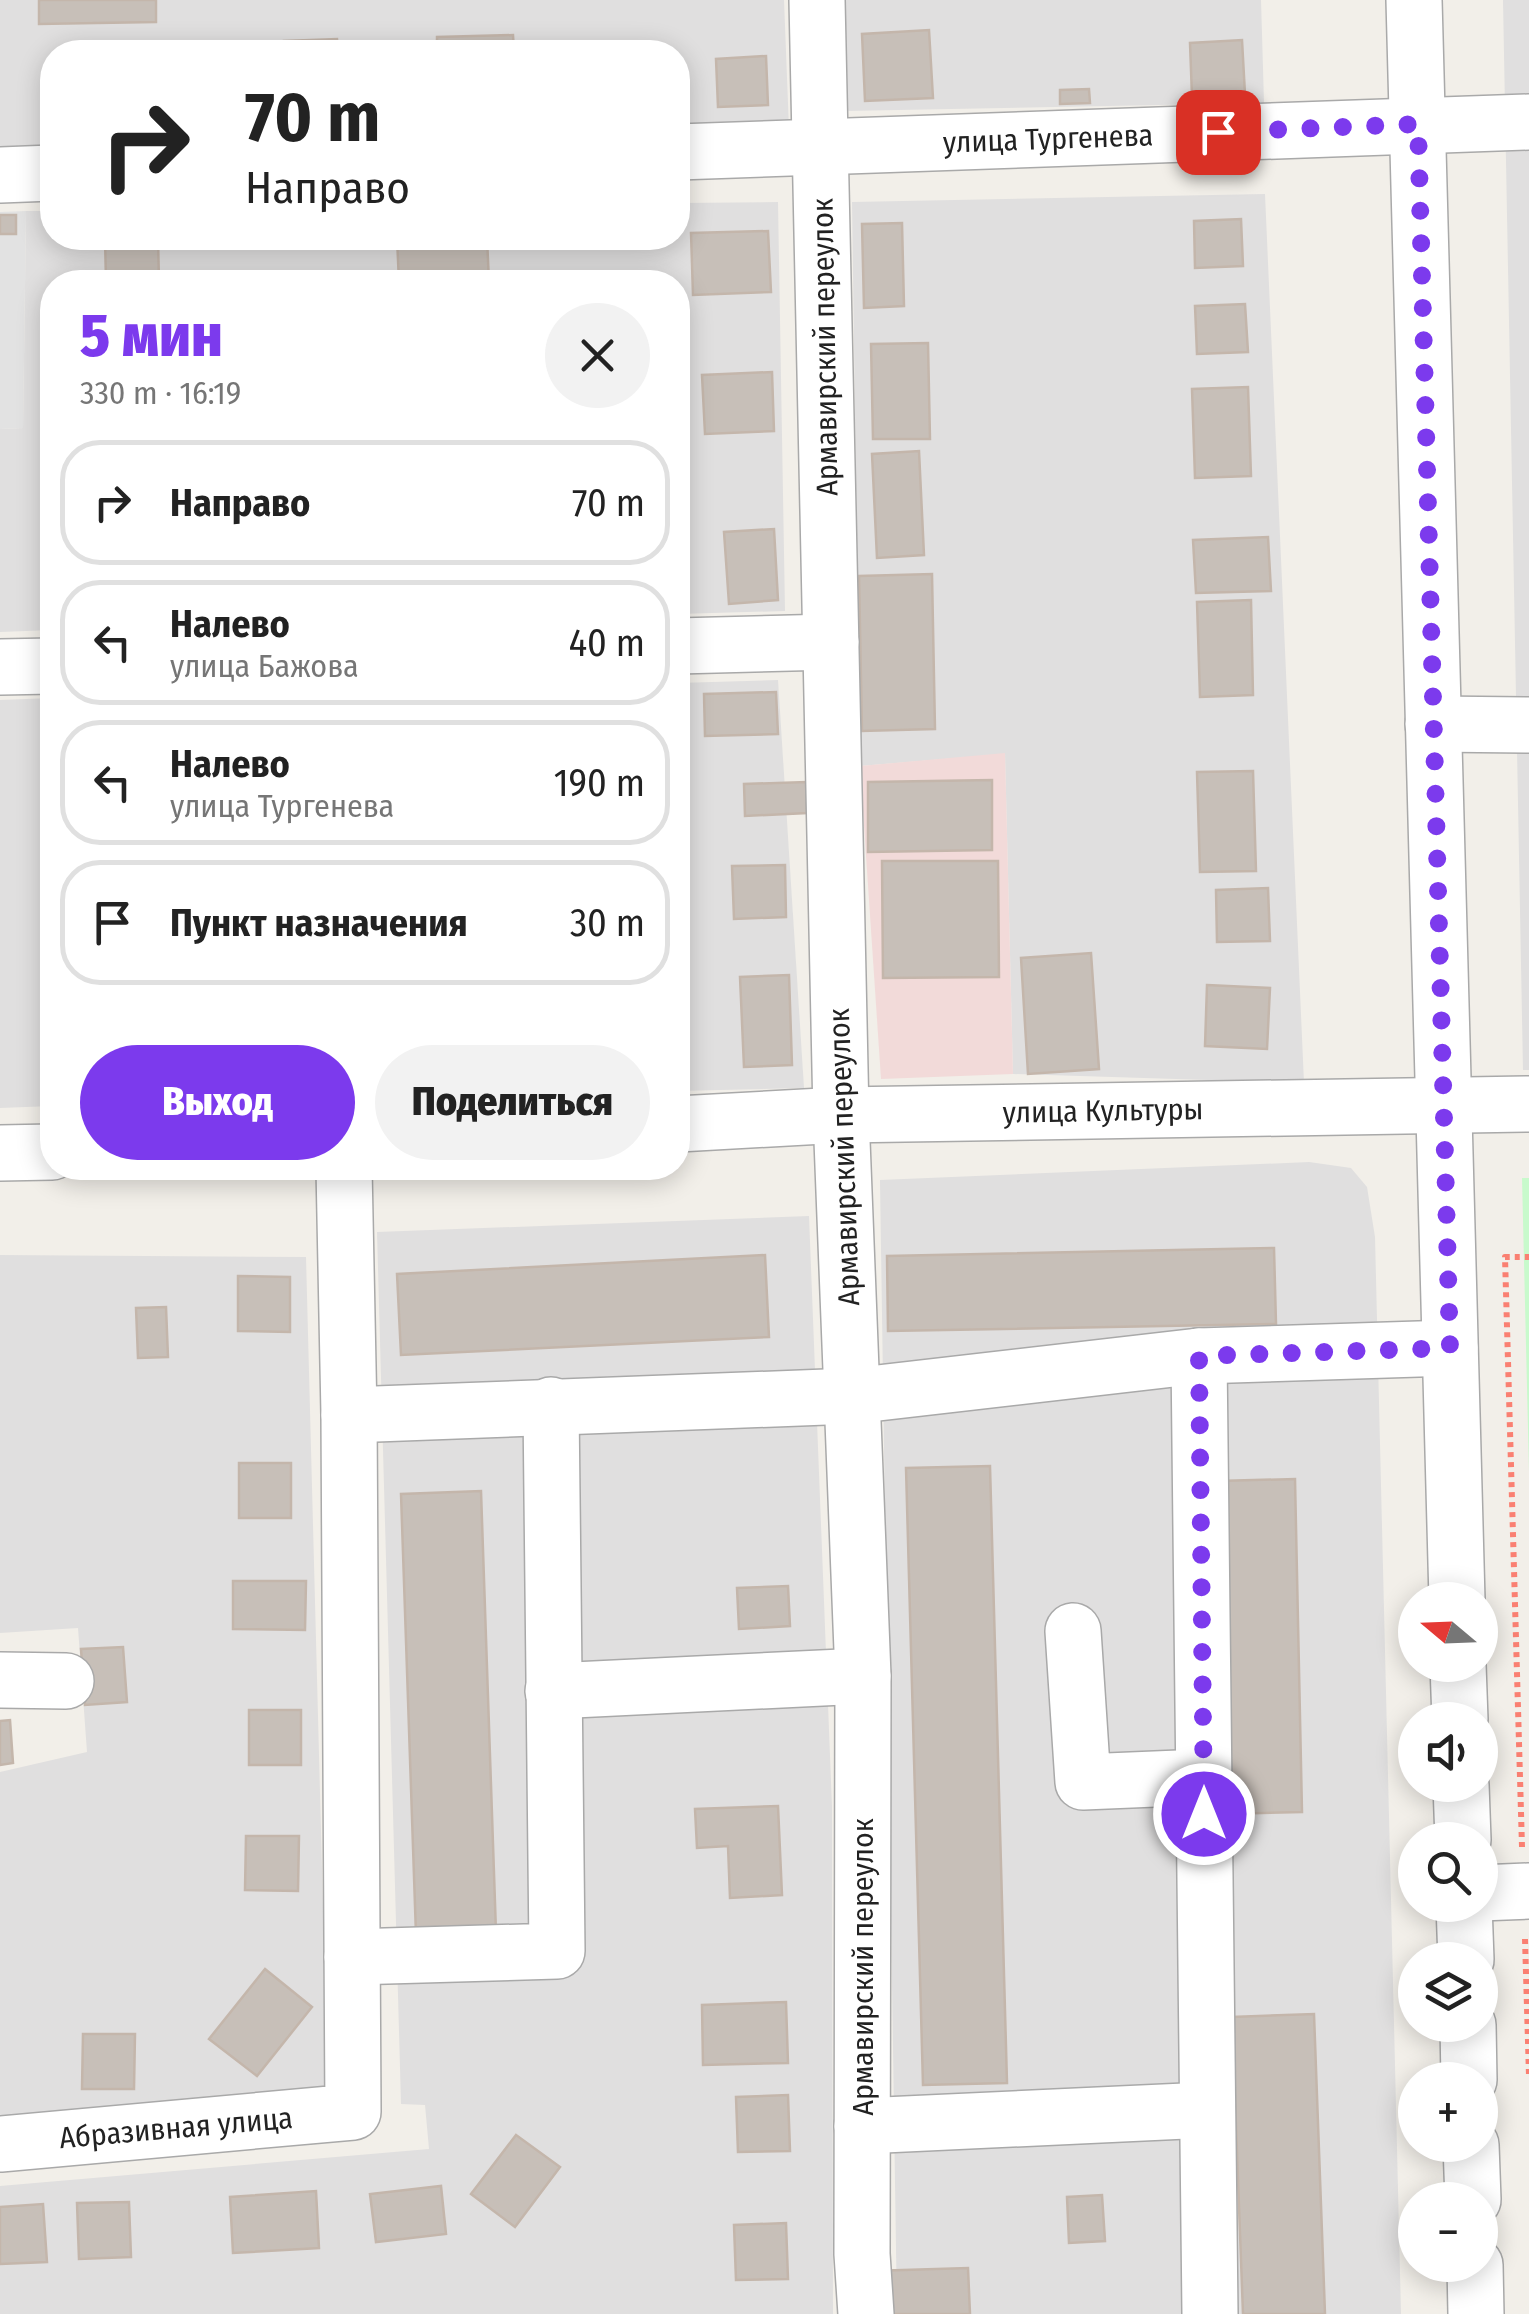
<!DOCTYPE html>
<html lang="ru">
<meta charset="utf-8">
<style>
body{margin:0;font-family:"Fira Sans Condensed",sans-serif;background:#f2f2f2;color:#222;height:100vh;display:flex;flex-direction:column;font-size:38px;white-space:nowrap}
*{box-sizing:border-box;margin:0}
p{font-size:32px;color:#767676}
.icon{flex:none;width:55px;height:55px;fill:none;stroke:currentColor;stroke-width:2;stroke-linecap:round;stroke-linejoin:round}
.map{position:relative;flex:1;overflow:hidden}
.side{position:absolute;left:40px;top:270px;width:650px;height:910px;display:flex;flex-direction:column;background:#fff;border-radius:40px;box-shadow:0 5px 25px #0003}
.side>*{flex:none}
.guide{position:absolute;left:40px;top:40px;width:650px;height:210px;border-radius:40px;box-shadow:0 5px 25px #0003;background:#fff;color:#222;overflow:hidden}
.needle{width:65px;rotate:289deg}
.buttons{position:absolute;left:1398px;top:1582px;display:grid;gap:20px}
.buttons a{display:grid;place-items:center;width:100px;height:100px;border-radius:50%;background:#fff;box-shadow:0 5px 25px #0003;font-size:50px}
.pin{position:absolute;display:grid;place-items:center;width:85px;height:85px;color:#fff;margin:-42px;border-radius:20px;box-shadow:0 5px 15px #0006}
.me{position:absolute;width:110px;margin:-55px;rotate:0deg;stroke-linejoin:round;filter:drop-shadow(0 0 8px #0008)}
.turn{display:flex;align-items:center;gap:35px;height:210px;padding:0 40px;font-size:45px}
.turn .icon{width:130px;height:130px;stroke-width:2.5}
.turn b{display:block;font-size:70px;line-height:85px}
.round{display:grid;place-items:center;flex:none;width:105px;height:105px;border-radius:52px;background:#f2f2f2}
.headline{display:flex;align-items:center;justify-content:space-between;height:170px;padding:0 40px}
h1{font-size:60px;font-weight:800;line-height:75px;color:#7c3aed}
.button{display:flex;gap:20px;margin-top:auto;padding:20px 40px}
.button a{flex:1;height:115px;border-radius:60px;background:#7c3aed;color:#fff;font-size:40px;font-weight:800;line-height:115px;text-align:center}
.button a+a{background:#f2f2f2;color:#222}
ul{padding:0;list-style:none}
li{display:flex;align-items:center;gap:30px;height:125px;margin:0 20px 15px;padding:0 20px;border:5px solid #e0e0e0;border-radius:40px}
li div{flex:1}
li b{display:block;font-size:38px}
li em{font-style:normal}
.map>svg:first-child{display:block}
</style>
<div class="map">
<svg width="1529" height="2314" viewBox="0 0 1529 2314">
<rect width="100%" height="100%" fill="#f2efe9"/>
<g fill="#e0dfdf">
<path d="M0,0h784l5,129 -111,3v-80h-626v101l-52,1z"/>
<path d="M844,0h417l3,103 -419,8z"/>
<path d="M1503,0h26v1070h-6z"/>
<path d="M1265,194l39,889 -291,-9 -8,-320 -145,12 -8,-564z"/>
<path d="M778,202l7,409 -107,3v-332h-626v348l-52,2v-203l23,-1 3,-217h26v27h626v-35z"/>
<path d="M778,680l26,408 -126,3v-408z"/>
<path d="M52,698v408l-52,2v-408z"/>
<path d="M1309,1162l42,6 16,19 8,50 26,1077h-504l-17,-1134z"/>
<path d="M809,1216l23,591 1,507h-833v-128l429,-37 -4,-44 -24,-1 -24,-872z"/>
<path d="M0,1255l306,2 22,842 -328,20v-347l87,-20 -9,-124 -78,5z"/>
</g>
<path fill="#f2dad9" d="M1005,753l8,321 -132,5 -21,-313z"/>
<path fill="#c8facc" d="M1522,1178h7v293z"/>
<path fill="#e2e2e2" d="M26,211l-3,217 -23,1v-217z"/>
<g fill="#c7bfb8" stroke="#c4b6ab" stroke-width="2.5">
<path d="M39,0h117v22l-117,2z"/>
<path d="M929,30l4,68 -68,3 -3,-67z"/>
<path d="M513,35l1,17h-77v-15z"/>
<path d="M337,39l1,13h-53l-1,-11z"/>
<path d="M1242,40l3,54 -53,3 -2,-54z"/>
<path d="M766,56l2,49 -50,2 -2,-48z"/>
<path d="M1089,89l1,14 -30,1v-14z"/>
<rect x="0" y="215" width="16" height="19"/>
<path d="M1241,219l2,47 -48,2 -1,-47z"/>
<path d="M902,223l2,83 -40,2 -2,-84z"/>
<path d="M768,231l3,61 -78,3 -2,-62z"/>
<path d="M105,238h53l1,44h-53z"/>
<path d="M397,238h90l2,44h-90z"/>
<path d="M1245,304l3,48 -51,2 -2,-48z"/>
<path d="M928,343l2,96h-57l-2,-95z"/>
<path d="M772,372l2,59 -69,3 -3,-59z"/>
<path d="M1248,387l3,89 -56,2 -3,-89z"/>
<path d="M919,451l5,104 -47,3 -5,-104z"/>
<path d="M774,529l4,71 -49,4 -5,-72z"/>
<path d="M1268,537l3,54 -75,2 -3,-53z"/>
<path d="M932,574l3,155 -73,2 -3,-155z"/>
<path d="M1251,600l2,95 -53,2 -3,-95z"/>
<path d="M776,692l2,42 -73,2 -1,-42z"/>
<path d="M1253,771l3,100 -56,1 -3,-100z"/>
<path d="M992,780v70l-124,2v-70z"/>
<path d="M806,782l1,31 -62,3 -1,-32z"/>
<path d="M882,861h116l1,116 -116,1z"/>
<path d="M785,865l1,52 -52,2 -2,-53z"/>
<path d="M1268,888l2,53 -53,1 -1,-52z"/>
<path d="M1091,953l8,116 -71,5 -7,-116z"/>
<path d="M789,975l3,90 -48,2 -4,-90z"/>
<path d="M1207,985l63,3 -3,61 -62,-3z"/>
<path d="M1274,1248l2,76 -388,7 -1,-75z"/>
<path d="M765,1255l4,82 -368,18 -4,-81z"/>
<path d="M238,1276l52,1v55l-52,-1z"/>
<path d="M166,1307l2,50 -30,1 -2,-50z"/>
<rect x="239" y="1463" width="52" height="55"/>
<path d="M990,1466l17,617 -84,2 -17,-617z"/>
<path d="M1295,1479l7,333 -77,2 -7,-333z"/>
<path d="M481,1491l15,441 -80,3 -15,-441z"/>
<path d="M233,1581h73l-1,49 -72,-1z"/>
<path d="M788,1586l2,40 -51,3 -2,-41z"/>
<path d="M123,1647l4,55 -42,3 -4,-56z"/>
<rect x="249" y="1710" width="52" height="55"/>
<path d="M10,1720l3,43 -13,2v-44z"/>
<path d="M778,1806l4,89 -52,3 -2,-52 -31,2 -2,-39z"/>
<path d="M246,1836h53l-1,55 -53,-1z"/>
<path d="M265,1969l47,38 -55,69 -48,-37z"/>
<path d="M786,2002l2,61 -85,2 -1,-60z"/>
<path d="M1314,2014l11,300h-82l-11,-297z"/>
<path d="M83,2034h52l-1,55h-52z"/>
<path d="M788,2095l2,56 -52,1 -2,-55z"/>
<path d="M516,2135l44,32 -45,60 -44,-33z"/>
<path d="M441,2186l5,48 -70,8 -6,-48z"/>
<path d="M316,2191l3,57 -86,5 -3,-56z"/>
<path d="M1102,2195l3,46 -36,2 -2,-46z"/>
<path d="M129,2202l2,55 -52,2 -2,-56z"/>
<path d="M43,2204l4,58 -47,2v-57z"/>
<path d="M786,2223l2,56 -52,1 -2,-55z"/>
<path d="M968,2268l2,46h-97l-2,-43z"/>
</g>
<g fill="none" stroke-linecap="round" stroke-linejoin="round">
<defs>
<g id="minor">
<path d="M817,0l24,1115 22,561 -1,578 4,60"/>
<path d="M1414,0l43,1600"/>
<path d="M678,152l851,-30"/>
<path d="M0,175l52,-2"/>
<path d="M678,646l153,-4"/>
<path d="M0,667l52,-1"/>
<path d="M1433,724l96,1"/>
<path d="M678,1124l163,-9 688,-11"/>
<path d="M0,1153l52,-1"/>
<path d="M1199,1356l11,958"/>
<path d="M349,1415l503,-19 347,-40 251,-8"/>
<path d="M1073,1631l10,151 120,-5"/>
<path d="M1458,1665l2,55"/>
<path d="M0,1680l66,1"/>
<path d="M553,1691l310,-15"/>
<path d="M1461,1785l2,55"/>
<path d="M1480,1893l49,-2"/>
<path d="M1464,1905l2,55"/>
<path d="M352,1957l205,-6 -6,-546"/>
<path d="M1468,2025l1,55"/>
<path d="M862,2126l345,-16"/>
<path d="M0,2144l353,-32 -4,-697 -5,-247"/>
<path d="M1471,2145l2,55"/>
<path d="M1475,2265l1,49"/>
</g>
</defs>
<use href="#minor" stroke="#a9a9a9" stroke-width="58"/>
<g stroke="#fa8072" stroke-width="6" stroke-dasharray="5 5" stroke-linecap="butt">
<path d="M1522,1847l-17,-590h24"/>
<path d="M1525,1939l4,137"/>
</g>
<use href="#minor" stroke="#fff" stroke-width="55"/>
</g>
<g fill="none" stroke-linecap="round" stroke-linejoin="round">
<path stroke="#7c3aed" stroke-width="18" stroke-dasharray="0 32.4" d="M1204,1814l-5,-458 251,-8 -32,-1224 -200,8"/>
</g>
<g text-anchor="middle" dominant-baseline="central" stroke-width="8" stroke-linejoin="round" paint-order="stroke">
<g font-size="30" fill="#222" stroke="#fff">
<text transform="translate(1048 139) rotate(-2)">улица Тургенева</text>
<text transform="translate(825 347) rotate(-91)">Армавирский переулок</text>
<text transform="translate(1103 1111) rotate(-1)">улица Культуры</text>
<text transform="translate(844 1157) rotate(-92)">Армавирский переулок</text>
<text transform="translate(863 1967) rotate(-90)">Армавирский переулок</text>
<text transform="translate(176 2128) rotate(-5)">Абразивная улица</text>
</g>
</g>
</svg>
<div class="buttons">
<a><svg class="needle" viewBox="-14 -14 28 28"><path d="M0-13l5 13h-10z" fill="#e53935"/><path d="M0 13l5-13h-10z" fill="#767676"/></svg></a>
<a><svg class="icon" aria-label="sound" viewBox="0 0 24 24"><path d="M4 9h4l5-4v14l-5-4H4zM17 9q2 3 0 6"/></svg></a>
<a><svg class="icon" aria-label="search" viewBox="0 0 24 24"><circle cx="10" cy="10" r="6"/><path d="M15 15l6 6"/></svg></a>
<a><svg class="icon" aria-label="layers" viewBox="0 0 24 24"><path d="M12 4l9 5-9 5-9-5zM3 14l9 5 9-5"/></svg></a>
<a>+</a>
<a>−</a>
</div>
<div class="pin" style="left:1218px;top:132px;background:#d93025"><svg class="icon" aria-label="arrive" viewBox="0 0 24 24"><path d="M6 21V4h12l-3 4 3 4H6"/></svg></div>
<svg class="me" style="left:1204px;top:1814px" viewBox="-20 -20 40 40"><circle r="17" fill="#7c3aed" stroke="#fff" stroke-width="3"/><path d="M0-11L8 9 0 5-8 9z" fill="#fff"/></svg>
<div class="guide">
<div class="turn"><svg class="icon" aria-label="right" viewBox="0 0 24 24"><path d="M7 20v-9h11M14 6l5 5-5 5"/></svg><div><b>70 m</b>Направо</div></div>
</div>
<section class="side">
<div class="headline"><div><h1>5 мин</h1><p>330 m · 16:19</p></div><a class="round"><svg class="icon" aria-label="close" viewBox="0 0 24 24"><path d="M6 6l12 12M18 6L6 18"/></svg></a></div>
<ul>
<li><svg class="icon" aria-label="right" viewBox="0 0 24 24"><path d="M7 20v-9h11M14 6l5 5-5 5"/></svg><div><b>Направо</b></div><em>70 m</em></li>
<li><svg class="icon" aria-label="left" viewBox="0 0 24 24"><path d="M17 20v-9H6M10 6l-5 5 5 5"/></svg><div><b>Налево</b><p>улица Бажова</p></div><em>40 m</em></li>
<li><svg class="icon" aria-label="left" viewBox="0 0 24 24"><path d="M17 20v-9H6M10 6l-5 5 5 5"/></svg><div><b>Налево</b><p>улица Тургенева</p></div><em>190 m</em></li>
<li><svg class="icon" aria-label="arrive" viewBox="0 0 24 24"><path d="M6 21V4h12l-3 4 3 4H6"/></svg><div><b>Пункт назначения</b></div><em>30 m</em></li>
</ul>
<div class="button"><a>Выход</a><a>Поделиться</a></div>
</section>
</div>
